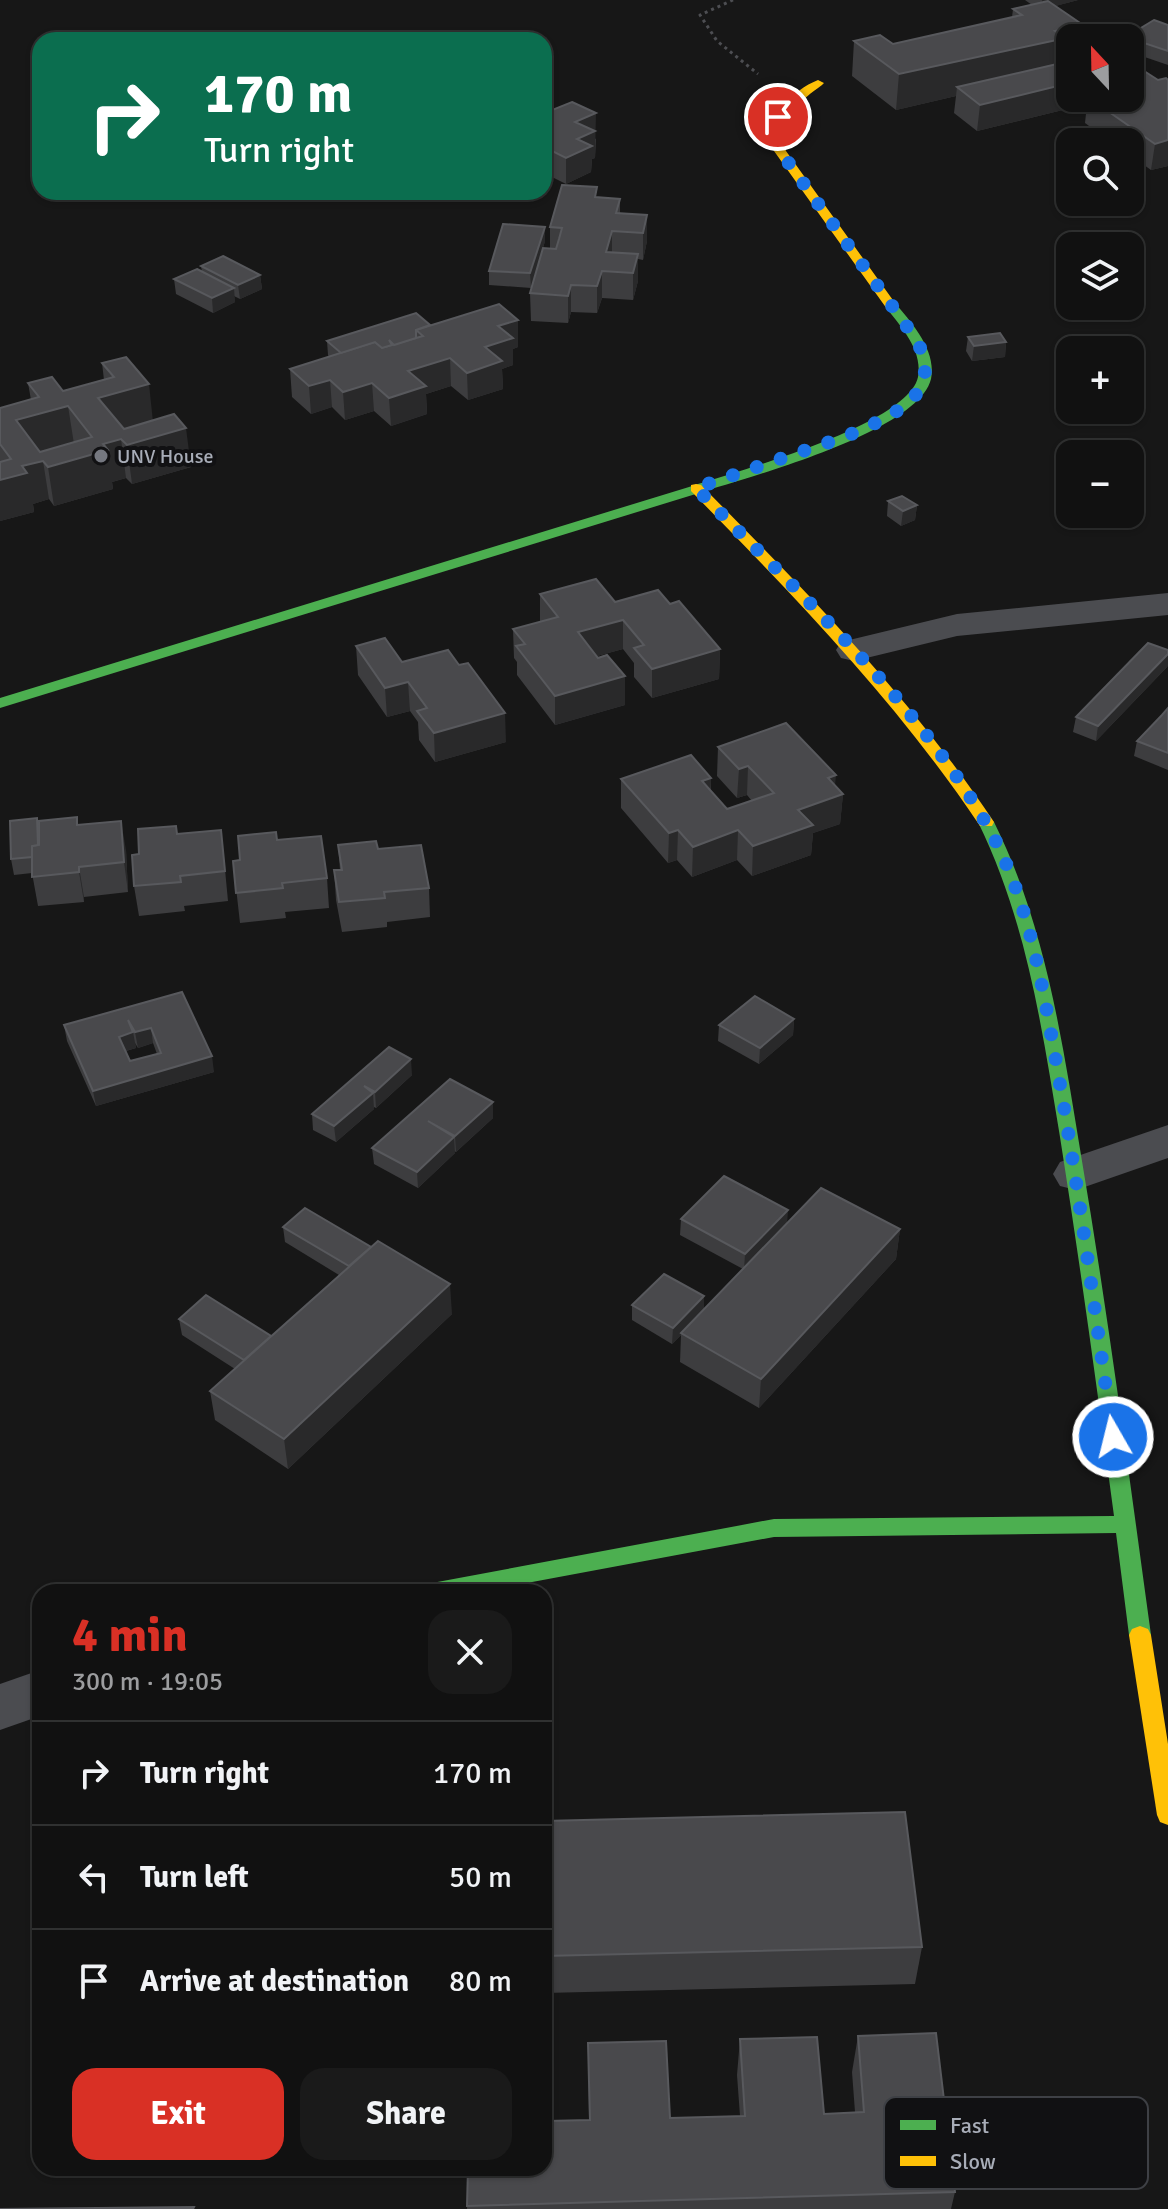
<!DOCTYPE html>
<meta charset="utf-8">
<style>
body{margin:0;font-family:Signika,sans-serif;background:#1a1a1a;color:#f1f3f6;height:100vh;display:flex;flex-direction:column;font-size:30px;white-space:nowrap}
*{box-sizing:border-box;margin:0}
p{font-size:26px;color:#9c9d9f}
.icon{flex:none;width:44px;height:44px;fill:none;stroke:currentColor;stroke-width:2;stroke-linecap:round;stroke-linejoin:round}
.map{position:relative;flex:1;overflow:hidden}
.panel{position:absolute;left:32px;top:1584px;width:520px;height:592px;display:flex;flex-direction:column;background:#111;border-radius:24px;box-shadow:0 2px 6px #0004,0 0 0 2px #303131}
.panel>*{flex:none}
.hud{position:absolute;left:32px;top:32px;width:520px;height:168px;border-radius:24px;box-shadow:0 2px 6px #0004,0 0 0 2px #303131;background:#0b6e4f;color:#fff;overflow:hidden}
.needle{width:52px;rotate:338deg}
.controls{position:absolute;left:1056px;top:24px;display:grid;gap:16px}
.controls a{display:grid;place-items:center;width:88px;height:88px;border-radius:16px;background:#111;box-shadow:0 2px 6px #0004,0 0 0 2px #303131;font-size:40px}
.pin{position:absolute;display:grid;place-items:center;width:68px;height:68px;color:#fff;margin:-34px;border:4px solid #fff;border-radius:50%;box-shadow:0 2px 8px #0007}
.me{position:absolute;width:88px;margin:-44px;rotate:352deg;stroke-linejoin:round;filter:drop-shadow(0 0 6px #0008)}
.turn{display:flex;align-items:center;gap:28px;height:168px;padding:0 40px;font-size:36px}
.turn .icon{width:104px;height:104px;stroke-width:2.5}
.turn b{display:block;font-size:56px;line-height:68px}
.round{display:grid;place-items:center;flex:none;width:84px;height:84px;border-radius:24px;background:#1a1a1a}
.overview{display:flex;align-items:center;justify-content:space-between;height:136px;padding:0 40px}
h1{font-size:48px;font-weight:800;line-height:60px;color:#d93025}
.cta{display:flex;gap:16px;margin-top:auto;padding:16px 40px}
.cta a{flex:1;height:92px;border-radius:24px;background:#d93025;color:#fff;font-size:32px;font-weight:800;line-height:92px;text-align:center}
.cta a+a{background:#1a1a1a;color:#f1f3f6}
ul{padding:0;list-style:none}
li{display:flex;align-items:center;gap:24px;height:104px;padding:0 40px;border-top:2px solid #303131}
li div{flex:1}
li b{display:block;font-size:30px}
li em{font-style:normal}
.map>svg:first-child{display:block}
</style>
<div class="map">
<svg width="1168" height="2209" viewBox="0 0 1168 2209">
<rect width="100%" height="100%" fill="#171717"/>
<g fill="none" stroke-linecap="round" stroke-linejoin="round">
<path stroke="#4d4e52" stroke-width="3" stroke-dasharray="3 4" stroke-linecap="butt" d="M733,0l-33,15 17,26 41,33"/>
<g fill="#4b4c50" fill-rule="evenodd">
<path d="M1168,593v22l-211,21 -103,25 -13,-3 -5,-8 5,-8 116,-28z"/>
<path d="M1168,1125v33l-92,32 -16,-4 -7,-12 7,-12z"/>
<path d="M40,1670v46l-40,14v-46z"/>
</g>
<g fill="#4caf50" fill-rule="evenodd">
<path d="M887,303h8c17,20 42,48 36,76 -13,53 -182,98 -232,114l-699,215v-10l689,-211c46,-15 219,-62 229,-110 5,-28 -18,-51 -33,-71z"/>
<path d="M986,817l8,5c52,105 68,218 87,333 27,159 48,320 70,480l-3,6 -8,3 -8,-3 -3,-6 -13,-102 -342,4 -295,55h-58l3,-6 8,-3 342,-64 340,-3c-17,-127 -34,-253 -54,-379 -18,-108 -33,-215 -82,-315z"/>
</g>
<g fill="#ffc107" fill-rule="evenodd">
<path d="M818,80l6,3 -2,2c-25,18 -42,33 -36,66l109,152v6h-8l-113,-158c-5,-32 14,-59 44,-71z"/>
<path d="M696,484l5,1c105,106 210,212 293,337l-2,4h-12c-83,-124 -185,-229 -289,-335v-6z"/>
<path d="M1140,1626l8,3 3,6 17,109v81l-8,-3 -3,-7 -28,-180 3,-6z"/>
</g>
</g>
<g fill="#3d3d3f" fill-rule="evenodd">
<path d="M1025,0h53l-23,6 28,19 -2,13h-11v60h60v-26l28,8h10v86l-17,4 -21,-15v-13h-19l-26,-19 2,-19 -110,27 -23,-18 2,-17 -60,14 -44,-34 2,-35 39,3 119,-27 1,-8 19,-4z"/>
<path d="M1168,25v40l-38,-13v-14h-4v-1z"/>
<path d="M544,108l52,31 -1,19 -3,1 -1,13 -25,12 -22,-11z"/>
<path d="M597,197l23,2v14l27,2v26l-4,19 -5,-1v22l-5,19 -31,-2 -5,15 -26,-1 -3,11 -37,-2 -1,-28 20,-44v-22z"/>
<path d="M545,241l-14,47 -42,-3v-14z"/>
<path d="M201,266l59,9 2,14 -22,10 -6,-3 1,6 -22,11 -37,-19 -2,-15 28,-7z"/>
<path d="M518,320v27l-5,2v16l-11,4 1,20 -35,11 -17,-14 -25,8 1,20 -36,12 -17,-15 -29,9 -13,-13 -21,7 -19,-17 -2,-28 39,-12 -1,-2 -1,-14 103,-16z"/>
<path d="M968,337l38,5 -1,15 -33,4 -6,-10z"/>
<path d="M102,363l51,57 38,47 -59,17 -6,-6 -14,4 1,7 -59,17 -5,-7 -16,5 1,8 -34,9v-113l31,-8 -3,-17 35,8 41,-11z"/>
<path d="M888,501l29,4 -2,15 -14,6 -14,-10z"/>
<path d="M540,594l75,8 55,2 50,45 -1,30 -67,19 -18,-21v-14l-11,-14 -26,7 28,20v29l-70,20 -38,-50v-13l-3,-4 -1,-29 27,-7z"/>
<path d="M356,646l46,16 104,80 -71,20 -16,-22 -1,-18 -8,-11 -23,6 -29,-42z"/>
<path d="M1168,666l-72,75 -23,-9 3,-15z"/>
<path d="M1168,708v62l-34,-14 3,-15z"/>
<path d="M718,747l117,39 8,8 -3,30 -27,9 -2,22 -59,21 -15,-16 -45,17 -15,-17 -9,3 -47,-55v-29l90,-1v13l16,18 25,-8 -5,-6 -10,3 -20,-22z"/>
<path d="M77,817l1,8 48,25 2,42 -44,5v5l-46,4 -6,-33 -18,2 -3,-16 28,-31z"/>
<path d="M177,834l47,25 4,42 -44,5 1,5 -46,5 -5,-30 5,-32z"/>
<path d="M277,840l50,38 2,30 -44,4 1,6 -46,5 -7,-62 7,-1z"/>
<path d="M338,845l40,4 51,39 1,29 -43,5v5l-45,5 -6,-32 -2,-30h6z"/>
<path d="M182,992l32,80 -118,34 -29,-65 -3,-16zM135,1043l3,5 15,-5 4,11 -27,7 -4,-10 10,-3z"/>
<path d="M794,1019l-1,16 -34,29 -41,-23 1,-16z"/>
<path d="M389,1047l23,28 -36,33 -2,-1v2l-38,33 -23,-12 -1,-16z"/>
<path d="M493,1102v16l-37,34 -2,-1 1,2 -37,35 -44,-24 -2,-16z"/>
<path d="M681,1219l106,4 113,6 -4,30 -137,149 -79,-46 1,-27 -9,9 -40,-24v-15l72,5 39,-41 -63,-34z"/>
<path d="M283,1227l169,87 -164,155 -73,-49 -5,-29 25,-22 -53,-34 -3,-16 92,17 68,-61 -54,-33z"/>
<path d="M544,1821l378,126 -7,37 -371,9z"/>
<path d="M858,2036l97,156 -4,17h-484l1,-41 78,-125 1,77h42l-1,-77 82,75 70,-2 -3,-41 3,-36 84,75 31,-2 -3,-40z"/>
</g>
<g fill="#29292a">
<path d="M1042,0h36l-37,10z"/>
<path d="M1083,25l-2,13h-11v23l-113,26 -1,9 -60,14 3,-36 156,-43z"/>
<path d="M1070,83v15h18l-1,6 -110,27 3,-26z"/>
<path d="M596,113l-1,45 -3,1 -1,13 -25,12v-26l9,-36z"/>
<path d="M1168,140v26l-17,4 4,-26z"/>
<path d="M647,215v26l-4,19v-27z"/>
<path d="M545,227v14l-14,47 -1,-15z"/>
<path d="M612,231v27l-6,-6z"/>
<path d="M638,254v27l-5,19v-27z"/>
<path d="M602,271v27l-5,15v-27z"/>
<path d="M260,275l2,14 -22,10 -2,-14z"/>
<path d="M571,285v27l-3,11v-27z"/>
<path d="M234,288l1,14 -22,11 -1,-15z"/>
<path d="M518,320v27l-5,2v16l-11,4 1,20 -35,11 -1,-27 31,-47z"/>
<path d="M1006,342l-1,15 -33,4 2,-15z"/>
<path d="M450,358l1,28 -25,8 1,20 -36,12 -2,-28 19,-27z"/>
<path d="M330,380l2,27 -21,7 -2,-28z"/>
<path d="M372,383l2,28 -29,9 -2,-28z"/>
<path d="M149,384l4,38 -49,14 -6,-38z"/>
<path d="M68,406l6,38 -52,15 -6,-39z"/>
<path d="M186,428l5,39 -59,17 -5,-39z"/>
<path d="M121,439l5,39 -14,4 1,7 -59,17 -6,-39 55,-23z"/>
<path d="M43,461l6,38 -16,5 1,8 -34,9v-41l22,-14z"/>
<path d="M917,505l-2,15 -14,6 2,-15z"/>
<path d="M623,620v29l-45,12v-29z"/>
<path d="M720,649l-1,30 -67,19v-29z"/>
<path d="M1168,654v12l-72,75 2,-15z"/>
<path d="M625,676v29l-70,20v-29z"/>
<path d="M408,682l2,29 -23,6 -2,-29z"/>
<path d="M505,713l1,29 -71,20 -1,-29z"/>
<path d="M748,766l-1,29 -10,3 2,-29z"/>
<path d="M836,775l-2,22 9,-3 -3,30 -27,9 -2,22 -59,21 1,-30 75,-68z"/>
<path d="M711,778l-1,29 -8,-26z"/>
<path d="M121,821l5,29 2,42 -4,-30z"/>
<path d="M678,830l-1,30 -9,3 1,-30z"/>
<path d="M738,830l-1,30 -45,17 1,-30z"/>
<path d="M79,867l5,30v5l-5,-30z"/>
<path d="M794,1019l-1,16 -34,29 1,-16z"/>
<path d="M151,1028l2,15 -15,5 -3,-16z"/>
<path d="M133,1032l3,16 -14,4 -3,-15z"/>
<path d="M212,1056l2,16 -118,34 -3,-15z"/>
<path d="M411,1059l1,16 -36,33 -1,-16z"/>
<path d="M373,1093l1,16 -38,33 -2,-16z"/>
<path d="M493,1102v16l-37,34 -1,-16z"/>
<path d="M454,1137l1,16 -37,35 -1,-16z"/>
<path d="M788,1210l-1,16 -43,44 1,-16z"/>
<path d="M900,1229l-4,30 -137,149 2,-29z"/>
<path d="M450,1284l2,30 -164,155 -4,-30z"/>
<path d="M704,1296v16l-23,21v2l-9,9 1,-16z"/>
</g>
<g fill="#49494c" stroke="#58595d" stroke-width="2" fill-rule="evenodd">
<path d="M1048,1l35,24 -28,6 11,7 -167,36 -45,-33 26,-6 13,9 129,-29 -9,-6z"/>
<path d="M1154,20l14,5v26l-42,-14z"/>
<path d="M1070,61v22l-90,22 -23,-18z"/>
<path d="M1141,69l17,11 8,-2 2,2v60l-13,4 -66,-46h41v-11l4,-1 -4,-2v-12z"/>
<path d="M572,102l24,11 -21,9 20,9 -18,8 15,7 -26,12 -22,-11v-39l6,3z"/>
<path d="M562,185l35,2 -2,10 25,2 -4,14 31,2 -4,18 -31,-2 -6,21 32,2 -5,19 -31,-2 -5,15 -26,-1 -3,11 -38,-3 13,-45 13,1 3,-10 3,-11 -12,-1z"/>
<path d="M503,224l42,3 -15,46 -41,-2z"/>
<path d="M223,256l37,19 -22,10 -37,-19z"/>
<path d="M197,269l37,19 -22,10 -38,-19z"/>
<path d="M499,304l19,16 -20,6 15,12 -28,9 17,14 -35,12 -17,-15 -42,13 18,15 -37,12 -17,-15 -29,9 -13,-12 -21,6 -19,-17 85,-27 7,6 41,-12 -7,-6z"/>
<path d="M416,313l14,12 -14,5v8l-22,7 -5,-5 3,5 -10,3 -7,-6 -34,11 -14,-12z"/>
<path d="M1000,333l6,9 -32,4 -6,-9z"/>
<path d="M126,357l23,27 -51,14 26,31 50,-15 12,14 -59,17 -6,-6 -18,5 5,6 -60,17 -5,-6 -21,5 5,7 -27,7v-18l11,-3 -11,-15v-36l39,-11 -11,-14 24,-6 11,14 51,-14 -12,-14zM68,406l24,31 -52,15 -24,-32z"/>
<path d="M902,496l15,9 -14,6 -15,-10z"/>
<path d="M596,579l19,23 43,-12 12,14 9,-3 41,48 -68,20 -18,-21 10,-3 -21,-25 -45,12 20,26 9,-3 18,21 -70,20 -39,-50 9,-2 -12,-15 45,-12 -18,-23z"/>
<path d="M385,638l17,24 46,-12 11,15 9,-2 37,50 -71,20 -17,-22 10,-3 -19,-26 -23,6 -29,-42z"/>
<path d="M1148,643l20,7v4l-70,72 -22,-9z"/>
<path d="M1168,708v45l-31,-12 25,-26z"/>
<path d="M786,723l50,52 -8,3 15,16 -45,16 15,15 -60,21 -15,-16 -45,17 -15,-17 -9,3 -48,-54 70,-24 20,23 -9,3 25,28 47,-16 -26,-27 -9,3 -21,-22z"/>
<path d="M77,817v8l44,-4 3,41 -45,5v5l-47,5v-31l7,-1v-24z"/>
<path d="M37,818l1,27 -6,1v11l-21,2 -1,-38z"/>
<path d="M176,826l1,8 44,-4 4,41 -45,5 1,6 -47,4 -2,-31 7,-1 -1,-25z"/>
<path d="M276,832l1,8 44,-4 6,42 -45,5 1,5 -47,5 -3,-32 7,-1 -2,-24z"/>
<path d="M376,841l2,8 43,-4 8,43 -45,4 1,6 -46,4 -5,-32h8l-4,-25z"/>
<path d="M182,992l30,64 -119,35 -29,-66zM128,1020l7,12 16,-4 10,25 -31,8 -11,-24 14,-5z"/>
<path d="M755,996l39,23 -34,29 -41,-23z"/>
<path d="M389,1047l22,12 -36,33 -11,-6 9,7 -39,33 -22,-12z"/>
<path d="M450,1079l43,23 -38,34 -27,-15 26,16 -37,35 -45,-24z"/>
<path d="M724,1176l64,34 -43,44 -64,-35z"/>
<path d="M821,1188l79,41 -139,150 -80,-46z"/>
<path d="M305,1208l66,39 -22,19 -66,-39z"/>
<path d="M378,1241l72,43 -166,155 -74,-48z"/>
<path d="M664,1274l40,22 -31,32 -41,-23z"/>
<path d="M206,1295l65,41 -27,24 -65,-41z"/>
<path d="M905,1812l17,135 -378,9v-135z"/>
<path d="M936,2033l19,159 -488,14 1,-38h76v-125h2v78l44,-1 -2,-77 78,-2 4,77 75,-2 -5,-77 77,-2 7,77 40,-2 -6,-76z"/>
<path d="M194,2207l-1,2h-193z"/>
</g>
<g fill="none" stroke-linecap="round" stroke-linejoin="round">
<path stroke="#1a73e8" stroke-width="14" stroke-dasharray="0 25.2" d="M778,117l-4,17 6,17 123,170 16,23 7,24 -7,24 -28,24 -44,20 -151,52c102,105 217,208 291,337 42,74 55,159 70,242 22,123 38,246 56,370"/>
</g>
<circle fill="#757880" stroke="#111113" stroke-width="3" cx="101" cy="456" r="8"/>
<g text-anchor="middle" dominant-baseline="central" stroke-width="8" stroke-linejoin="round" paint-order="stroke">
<g font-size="20" fill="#a8adb8" stroke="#111113" text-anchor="start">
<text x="117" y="456">UNV House</text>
</g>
</g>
<rect x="884" y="2097" width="264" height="92" rx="12" fill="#111113" stroke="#3e4045" stroke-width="2"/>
<rect x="900" y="2120" width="36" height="10" fill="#4caf50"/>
<rect x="900" y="2156" width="36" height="10" fill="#ffc107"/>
<g font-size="22" fill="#a8adb8">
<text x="950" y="2133">Fast</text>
<text x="950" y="2169">Slow</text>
</g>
</svg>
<div class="controls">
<a><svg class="needle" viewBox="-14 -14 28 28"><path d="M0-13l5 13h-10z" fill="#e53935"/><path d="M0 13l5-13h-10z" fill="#9c9d9f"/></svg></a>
<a><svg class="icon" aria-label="search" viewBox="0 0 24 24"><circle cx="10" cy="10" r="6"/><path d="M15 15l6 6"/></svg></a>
<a><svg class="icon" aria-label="layers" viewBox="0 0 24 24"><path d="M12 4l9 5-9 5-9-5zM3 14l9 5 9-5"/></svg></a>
<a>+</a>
<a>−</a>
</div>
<div class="pin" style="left:778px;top:117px;background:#d93025"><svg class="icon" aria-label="arrive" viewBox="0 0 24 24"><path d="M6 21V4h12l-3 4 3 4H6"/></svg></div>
<svg class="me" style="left:1113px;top:1437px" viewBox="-20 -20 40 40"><circle r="17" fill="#1a73e8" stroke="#fff" stroke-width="3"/><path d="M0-11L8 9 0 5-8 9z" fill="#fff"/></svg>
<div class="hud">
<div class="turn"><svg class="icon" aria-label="right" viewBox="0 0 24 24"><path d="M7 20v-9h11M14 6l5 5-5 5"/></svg><div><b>170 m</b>Turn right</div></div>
</div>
<section class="panel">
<div class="overview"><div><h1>4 min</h1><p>300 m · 19:05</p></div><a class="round"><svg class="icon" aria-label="close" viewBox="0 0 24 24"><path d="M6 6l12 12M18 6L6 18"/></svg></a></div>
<ul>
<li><svg class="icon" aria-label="right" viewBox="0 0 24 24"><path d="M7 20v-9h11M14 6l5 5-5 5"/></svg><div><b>Turn right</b></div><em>170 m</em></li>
<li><svg class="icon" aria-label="left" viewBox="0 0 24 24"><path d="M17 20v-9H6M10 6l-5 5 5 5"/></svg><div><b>Turn left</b></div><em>50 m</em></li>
<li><svg class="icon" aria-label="arrive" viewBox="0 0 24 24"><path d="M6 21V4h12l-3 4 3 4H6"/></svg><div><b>Arrive at destination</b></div><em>80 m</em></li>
</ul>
<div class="cta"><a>Exit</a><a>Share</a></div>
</section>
</div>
